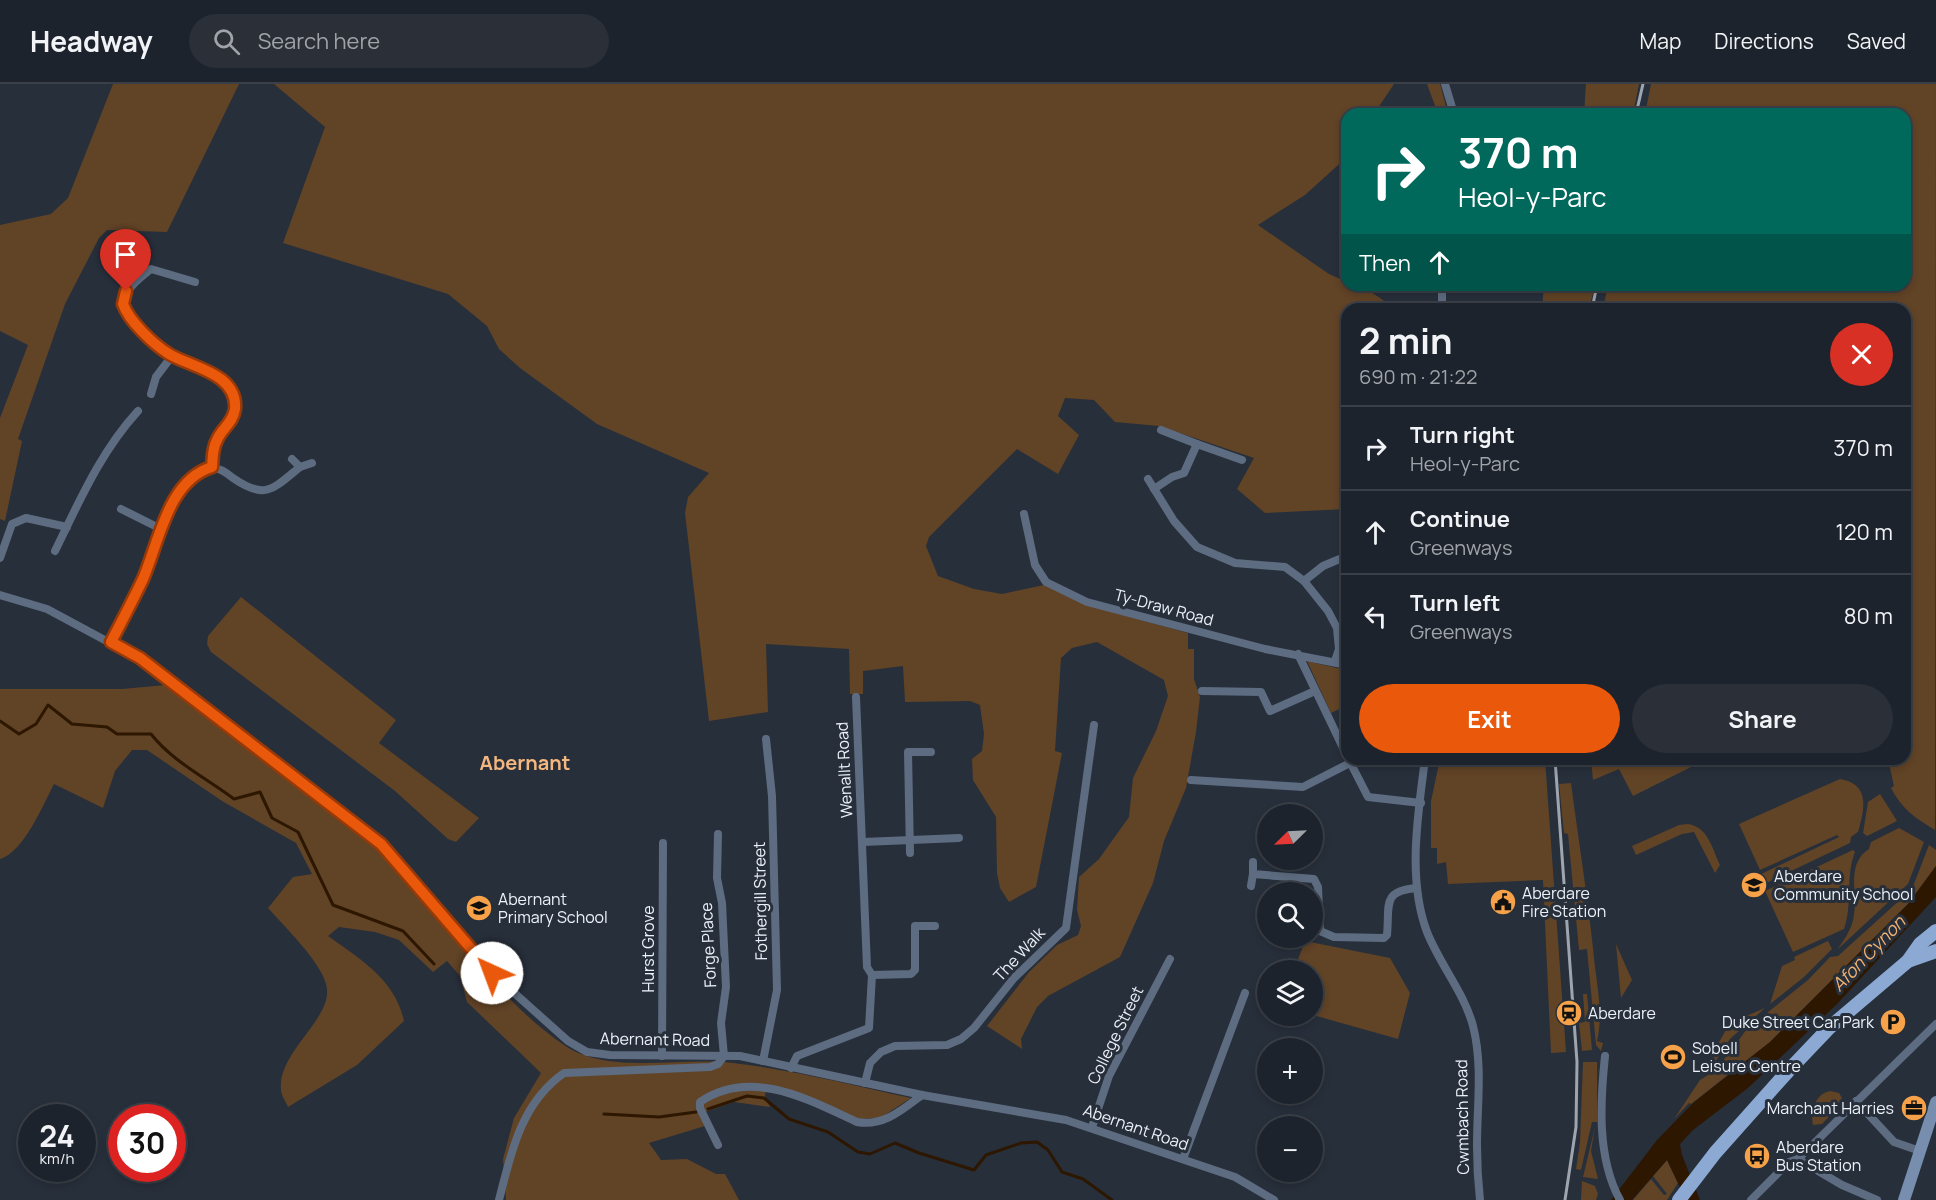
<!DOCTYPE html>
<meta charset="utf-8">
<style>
body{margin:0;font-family:Manrope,sans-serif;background:#2a2f38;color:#f1f3f6;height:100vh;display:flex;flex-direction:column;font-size:22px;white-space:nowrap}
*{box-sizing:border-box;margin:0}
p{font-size:20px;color:#a0a4a9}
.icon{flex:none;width:33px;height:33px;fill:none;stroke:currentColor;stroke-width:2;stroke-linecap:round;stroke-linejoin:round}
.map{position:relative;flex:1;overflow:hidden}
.sheet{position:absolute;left:1341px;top:219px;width:570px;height:462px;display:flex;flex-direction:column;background:#1d232c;border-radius:18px;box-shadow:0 3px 9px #0003,0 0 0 2px #3b4048}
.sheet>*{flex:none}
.banner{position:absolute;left:1341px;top:24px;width:570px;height:183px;border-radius:18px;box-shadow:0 3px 9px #0003,0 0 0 2px #3b4048;background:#00695c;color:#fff;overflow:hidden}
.needle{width:39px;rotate:246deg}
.controls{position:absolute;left:1257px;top:720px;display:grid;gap:12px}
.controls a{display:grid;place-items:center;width:66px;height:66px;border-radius:50%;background:#1d232c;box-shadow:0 3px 9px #0003,0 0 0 2px #3b4048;font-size:30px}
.speed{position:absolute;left:18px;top:1020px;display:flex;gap:12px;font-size:30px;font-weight:700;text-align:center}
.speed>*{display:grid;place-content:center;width:78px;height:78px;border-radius:50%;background:#1d232c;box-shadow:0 3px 9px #0003,0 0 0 2px #3b4048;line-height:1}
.speed small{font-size:15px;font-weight:400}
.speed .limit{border:9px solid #d22;background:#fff;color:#111}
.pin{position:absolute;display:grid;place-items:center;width:51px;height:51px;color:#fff;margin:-62px -26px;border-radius:50% 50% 50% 0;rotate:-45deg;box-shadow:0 0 6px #0007}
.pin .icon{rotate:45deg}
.me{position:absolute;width:66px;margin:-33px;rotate:317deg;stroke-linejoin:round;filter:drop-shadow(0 0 4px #0008)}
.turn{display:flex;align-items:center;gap:21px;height:126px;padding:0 18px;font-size:27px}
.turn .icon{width:78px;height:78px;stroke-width:2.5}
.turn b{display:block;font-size:42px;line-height:51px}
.then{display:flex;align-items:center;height:57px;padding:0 18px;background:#0003;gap:12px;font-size:22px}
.round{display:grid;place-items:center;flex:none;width:63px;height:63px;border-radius:32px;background:#2a2f38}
.overview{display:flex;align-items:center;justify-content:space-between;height:102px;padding:0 18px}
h1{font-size:36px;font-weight:700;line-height:45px}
.primary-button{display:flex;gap:12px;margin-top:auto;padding:12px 18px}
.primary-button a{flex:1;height:69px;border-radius:36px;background:#ea580c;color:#fff;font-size:24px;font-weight:700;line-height:69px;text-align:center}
.primary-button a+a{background:#2a2f38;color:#f1f3f6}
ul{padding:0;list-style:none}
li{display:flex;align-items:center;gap:18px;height:84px;padding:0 18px;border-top:2px solid #3b4048}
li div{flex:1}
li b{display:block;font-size:22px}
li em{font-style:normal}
header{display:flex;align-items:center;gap:36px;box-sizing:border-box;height:84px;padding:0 30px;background:#1d232c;border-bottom:2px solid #3b4048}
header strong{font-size:28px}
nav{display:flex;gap:33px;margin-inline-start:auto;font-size:21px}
.search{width:420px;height:54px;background:#2a2f38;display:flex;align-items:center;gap:15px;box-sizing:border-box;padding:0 21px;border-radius:33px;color:#a0a4a9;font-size:22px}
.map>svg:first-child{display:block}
</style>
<header>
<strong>Headway</strong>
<div class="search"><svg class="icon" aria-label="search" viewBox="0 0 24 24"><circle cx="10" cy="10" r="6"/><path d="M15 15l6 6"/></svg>Search here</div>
<nav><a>Map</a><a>Directions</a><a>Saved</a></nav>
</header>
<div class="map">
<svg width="1936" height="1116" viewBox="0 0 1936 1116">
<rect width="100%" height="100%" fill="#272f3b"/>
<g fill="#614326">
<path d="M113,0h126l-72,148 -60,-2 -8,8 -34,66 -47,135 4,2 -17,80 -5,-2v-101l28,-73 -28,-14v-106l51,-11 17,-16z"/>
<path d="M274,0h1120l-20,30h-27v14l-8,15 8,6v8l-42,38 -47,30 71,49 18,8v3c17,0 34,13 47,24h-47v200l-82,4 -28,-24 17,-31 -95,-32 -44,-4 -21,-22 -29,-2 -7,18 21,19 -21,39 -41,-25 -88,88 -3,9 12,30 36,13 28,5 42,-9 43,20 101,28v16h6v30l6,18 -4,35 -10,56 -22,53 -11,42 -33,74 -72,39 -11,11 -16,32 1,10 -35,-23 42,-54 28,-27 21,-10 3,-9 -4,-16 2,-33 20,-18 30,-42 4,-39 23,-47 12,-35 -4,-16 -67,-38 -25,6 -11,10 -6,93 7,2 -26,134 -27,15 -9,-14 -3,-15 -1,-56 -23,-37 -1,-21 10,-8 2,-17 -4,-29 -10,-4 -65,1 -2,-36 -40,5v23h-13l-1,-45 -83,-5 2,68 -59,9 -24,-208 3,-16 21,-24 -112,-49 -77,-56 -21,-19 -12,-23 -39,-32 -165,-51 42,-116z"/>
<path d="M1427,0h13l8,30h-10z"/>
<path d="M1586,0h53l-6,30h-49z"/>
<path d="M1651,0h285l-1,746c-19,-11 -34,-22 -44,-42l3,-2 -6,-27h17v-450h-302l5,-24h297v-171h-260z"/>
<path d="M1544,201h51l-6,24h-47z"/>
<path d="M241,513l155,123 -17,23 100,75 -23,24 -8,-3 -53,-48 -184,-139 -4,-8 1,-8z"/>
<path d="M1347,548v73l-16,8 -24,-52 34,8 3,-36z"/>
<path d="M166,601l212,163c65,63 110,145 186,197 45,31 117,11 169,18 60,7 119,22 178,35l-31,20 -21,1 -93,-34 -1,12 5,10 -36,-5 -35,12 6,12 -56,17 12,17 26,-1 29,15h9l14,26h-233l-3,-41 11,-41 27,-45 -74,-71 -7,-26 -13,-15 -14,11 -34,-32 -24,-8 -36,-5 -11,9c33,24 67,43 76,85l-47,44 -69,42c-2,-5 -7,-12 -7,-17 -4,-39 55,-73 45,-106 -6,-23 -42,-58 -58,-76l25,-31 19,-3 -16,-31 -74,-42 -75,-51h-15l-17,21 -12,37 -49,-24c-11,21 -30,68 -54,75v-170h122z"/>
<path d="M1440,675h105l21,293 -15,1 -8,-173 -95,4 -2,-22 -9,2v-16h-6v-47z"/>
<path d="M1591,675h116l-74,37 -14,-27 -26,11z"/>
<path d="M1840,695c30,5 25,29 18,53l-7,5 -1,6 -88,42h-5l-2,-7 2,-2 82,-39 -2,-2 -77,35 -21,-46z"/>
<path d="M1571,699c8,61 18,122 24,184 3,24 8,50 2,74l6,2 -2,8 -5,-6 -9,-96 -8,1 -11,-116 -4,-1 -5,-49z"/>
<path d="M1880,710l17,27 -30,15 -4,-3 5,-31z"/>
<path d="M1688,740c20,3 24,24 32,41l-5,8 -21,-41 -12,2 -46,21 -4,-9 47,-21z"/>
<path d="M1899,744l25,14 -16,42 -70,65c5,-8 11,-16 14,-25 9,-27 -9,-58 17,-75l2,-7z"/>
<path d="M1929,761l7,5v16l-28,38 -138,138 -79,62 -2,-1 -15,16 26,-39 16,-10 31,-41 61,-49 22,-23 8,-1 74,-67z"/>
<path d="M1853,766l2,2c-10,25 -2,52 -11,77l-51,23 -28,-61z"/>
<path d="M1305,857l85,17 20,35 -12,46 -85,-24 -1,-45h-18z"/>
<path d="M1828,857l4,8 -28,28 -34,27 12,-38 13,-6 -1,-3z"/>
<path d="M1616,860l16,36 -11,18z"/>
<path d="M1583,910h4l5,56 -10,1 -3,-28 6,-1z"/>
<path d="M1765,924l-34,30 -16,24 -11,6 26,-45z"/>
<path d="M1583,978h14v60h-5l-11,48 -5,-1 4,-27z"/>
<path d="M1830,1007l9,2 3,5 -2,7 -18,19 -9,1c-3,-14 2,-31 17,-34z"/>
<path d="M1595,1043l-4,24 7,28 -15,-2z"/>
<path d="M1667,1076l11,23 -11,17h-34l18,-21 13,16 3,-1 -14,-18z"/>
<path d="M1582,1097l13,5 3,8 -2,6h-15z"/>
</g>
<path fill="#2d1701" d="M1936,782v31l-99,107 -89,84 -55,42 -13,14 2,11 18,45h-14l-19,-40 -35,40h-21l46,-60 36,-37 77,-61 138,-138z"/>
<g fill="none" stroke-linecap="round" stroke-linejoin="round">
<g stroke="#2d1701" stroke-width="3">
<path d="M0,637l19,13 17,-10 12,-19 24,19 35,3 10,7h34c21,27 55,44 83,65l26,-7 12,26 26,14 35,73 70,26 31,33"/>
<path d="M708,1025l39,-13 17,2 25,21 39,13 30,20 12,2 25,-11 24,10 55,17 12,-15 35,-12 16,-1 11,8 14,22 21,7 29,21"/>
<path d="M604,1030l55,3 37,-5"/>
</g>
<g stroke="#5e6c81" stroke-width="8">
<path d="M1445,0l9,30"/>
<path d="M195,198l-44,-13c-30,24 -39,35 -6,63 9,8 15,18 27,24 25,12 56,16 62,48 3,17 -11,24 -17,36 -4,8 -4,18 -5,27"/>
<path d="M1442,201v24"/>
<path d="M151,310l5,-17 16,-21"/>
<path d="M1197,360l45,16"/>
<path d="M292,375l8,8 12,-4"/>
<path d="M1148,395l26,42 23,26 38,16 50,4 19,14 24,30 9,17 2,21 -4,12"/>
<path d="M1154,405l18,-12 12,-4 13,-29 -36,-14"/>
<path d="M121,425l40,20"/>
<path d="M1024,430l11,51 11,17 41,20 178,47 82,16"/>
<path d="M55,467c24,-49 46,-100 83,-140"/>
<path d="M0,474l12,-34 14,-6 41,9"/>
<path d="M1304,497l19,-15 19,-8"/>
<path d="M0,511l47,14 93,50 184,141 57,45 20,20 91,108 76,68 19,11 23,3 130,1 182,39 144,25 169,57 39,23"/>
<path d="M111,558c11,-21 22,-41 31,-62 12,-26 35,-115 71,-112 7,0 14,5 20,10 32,22 39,12 67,-11"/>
<path d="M1298,570l49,102"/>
<path d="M1202,607l59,1 9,19 45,-20"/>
<path d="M856,613l11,270 5,8"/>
<path d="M1425,675c-7,55 -18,120 2,173 13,33 37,60 46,94 10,39 4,80 4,119 0,18 1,37 3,55"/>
<path d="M1349,676l19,37 53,6"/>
<path d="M1191,696l112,7 47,-24"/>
<path d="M863,758l96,-4"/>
<path d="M910,769l-2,-101h23"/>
<path d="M1253,778v12l61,5 4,8 2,44 14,6 50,1 3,-3c3,-30 -6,-44 30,-47"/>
<path d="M1251,802l2,-12"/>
<path d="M872,891l39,-1 4,-4v-44h20"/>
<path d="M662,972l1,-213"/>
<path d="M1605,972c-5,47 -8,102 15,144"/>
<path d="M763,977l14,-71 -5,-194 -6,-57"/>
<path d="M791,984l6,-12 72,-28 3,-53"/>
<path d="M865,999l5,-20 11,-11 14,-6 52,-1 14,-6 13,-11 40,-50 52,-50 28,-203"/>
<path d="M1856,1017l38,41 26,9"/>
<path d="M1092,1043l17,-51 61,-117"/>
<path d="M718,1061l-18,-37v-6c51,-35 109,-2 157,20 26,5 45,-12 65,-27"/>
<path d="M1183,1075l62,-166"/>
<path d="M1798,1075l44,26 35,15"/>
<path d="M499,1116c12,-47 22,-97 65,-127l146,-6 8,-3 6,-8 -3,-33 5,-36 -4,-84 -5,-25 1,-44"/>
<path d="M1751,1116l38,-38 9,-3 138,-135"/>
</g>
<path stroke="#778eaf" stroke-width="12" d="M1904,1116l32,-98"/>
<g stroke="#8ba9d3" stroke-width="14">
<path d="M1908,877l28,-10"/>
<path d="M1679,1116l36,-47 74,-83 40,-42 79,-67 12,-17 16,-13"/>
</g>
<g stroke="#9fa5ae" stroke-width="3">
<path d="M1636,30l7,-30"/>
<path d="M1592,225l5,-24"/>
<path d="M1555,675l22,303 -1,65 -11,73"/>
</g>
</g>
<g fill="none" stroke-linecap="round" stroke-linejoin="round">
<defs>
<path id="route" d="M126,207l-3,13c6,17 30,40 46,50 21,13 69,19 66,55 -2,14 -13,19 -18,31 -5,9 -4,18 -5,27 -44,13 -53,75 -69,112 -10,21 -21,42 -32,63l29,16 241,186 111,129"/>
</defs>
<use href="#route" stroke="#983908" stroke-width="15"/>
<use href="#route" stroke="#ea580c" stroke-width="10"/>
</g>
<defs>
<symbol id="school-disc" viewBox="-11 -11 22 22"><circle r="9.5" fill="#f7a248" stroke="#272f3b"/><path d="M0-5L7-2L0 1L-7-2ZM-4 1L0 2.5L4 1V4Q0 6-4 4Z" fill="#111"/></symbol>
<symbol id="civic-disc" viewBox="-11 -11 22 22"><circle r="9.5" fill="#f7a248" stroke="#272f3b"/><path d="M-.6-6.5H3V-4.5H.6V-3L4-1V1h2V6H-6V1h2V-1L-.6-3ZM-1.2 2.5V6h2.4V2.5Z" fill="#111"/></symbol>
<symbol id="station-disc" viewBox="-11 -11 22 22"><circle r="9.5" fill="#f7a248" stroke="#272f3b"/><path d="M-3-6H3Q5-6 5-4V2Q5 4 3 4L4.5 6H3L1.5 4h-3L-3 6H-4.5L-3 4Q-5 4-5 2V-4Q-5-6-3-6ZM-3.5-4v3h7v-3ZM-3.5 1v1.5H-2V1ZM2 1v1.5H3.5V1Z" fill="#111"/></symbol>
<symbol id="parking-disc" viewBox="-11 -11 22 22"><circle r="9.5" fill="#f7a248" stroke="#272f3b"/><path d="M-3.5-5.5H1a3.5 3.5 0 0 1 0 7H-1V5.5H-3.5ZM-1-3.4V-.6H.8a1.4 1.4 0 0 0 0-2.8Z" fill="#111"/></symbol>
<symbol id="stadium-disc" viewBox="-11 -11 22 22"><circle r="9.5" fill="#f7a248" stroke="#272f3b"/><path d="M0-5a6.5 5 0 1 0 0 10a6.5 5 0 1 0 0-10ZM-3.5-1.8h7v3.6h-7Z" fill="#111"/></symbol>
<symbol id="office-disc" viewBox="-11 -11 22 22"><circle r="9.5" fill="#f7a248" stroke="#272f3b"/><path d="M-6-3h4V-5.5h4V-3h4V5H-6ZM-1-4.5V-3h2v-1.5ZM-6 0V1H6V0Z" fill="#111"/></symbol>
<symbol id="bus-disc" viewBox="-11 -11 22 22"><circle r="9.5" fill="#f7a248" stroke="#272f3b"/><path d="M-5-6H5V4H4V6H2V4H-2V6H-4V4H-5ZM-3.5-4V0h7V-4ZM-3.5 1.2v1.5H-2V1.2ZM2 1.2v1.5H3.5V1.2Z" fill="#111"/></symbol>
</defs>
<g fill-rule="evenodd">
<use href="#school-disc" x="1739" y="786" width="30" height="30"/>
<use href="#civic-disc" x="1488" y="803" width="30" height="30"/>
<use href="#school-disc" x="464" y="809" width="30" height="30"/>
<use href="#station-disc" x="1554" y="914" width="30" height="30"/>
<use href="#parking-disc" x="1878" y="923" width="30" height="30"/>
<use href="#stadium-disc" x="1658" y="958" width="30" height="30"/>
<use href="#office-disc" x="1899" y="1009" width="30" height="30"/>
<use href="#bus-disc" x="1742" y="1057" width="30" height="30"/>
</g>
<g text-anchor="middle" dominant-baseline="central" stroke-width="6" stroke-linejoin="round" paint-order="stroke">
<g font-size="16" fill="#ecf1f9" stroke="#272f3b">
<text transform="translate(1164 523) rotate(15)">Ty-Draw Road</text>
<text transform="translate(844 686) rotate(-93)">Wenallt Road</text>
<text transform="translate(760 817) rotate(-91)">Fothergill Street</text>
<text transform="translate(708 861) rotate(-93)">Forge Place</text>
<text transform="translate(648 865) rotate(-90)">Hurst Grove</text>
<text transform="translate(1019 870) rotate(-47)">The Walk</text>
<text transform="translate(1115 951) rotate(-64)">College Street</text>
<text transform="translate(655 955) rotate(1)">Abernant Road</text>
<text transform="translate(1462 1033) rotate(-91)">Cwmbach Road</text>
<text transform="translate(1136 1043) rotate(19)">Abernant Road</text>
</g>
<g font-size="16" fill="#ecf1f9" stroke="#272f3b" text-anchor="start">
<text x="1774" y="792">Aberdare<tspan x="1774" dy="18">Community School</tspan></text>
<text x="1522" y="809">Aberdare<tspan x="1522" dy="18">Fire Station</tspan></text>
<text x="498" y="815">Abernant<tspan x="498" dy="18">Primary School</tspan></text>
<text x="1588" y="929">Aberdare</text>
<text x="1874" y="938" text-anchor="end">Duke Street Car Park</text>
<text x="1692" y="964">Sobell<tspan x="1692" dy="18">Leisure Centre</tspan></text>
<text x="1894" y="1024" text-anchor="end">Marchant Harries</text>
<text x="1776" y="1063">Aberdare<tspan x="1776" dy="18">Bus Station</tspan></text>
</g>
<g font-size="18" font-style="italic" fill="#f5b271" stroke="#272f3b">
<text transform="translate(1868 869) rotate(-46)">Afon Cynon</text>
</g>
<g font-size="20" font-weight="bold" fill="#f3b77f" stroke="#272f3b">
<text x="525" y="678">Abernant</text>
</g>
</g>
</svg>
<div class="controls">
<a><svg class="needle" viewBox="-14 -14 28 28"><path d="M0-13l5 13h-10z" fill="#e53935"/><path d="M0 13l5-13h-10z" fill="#a0a4a9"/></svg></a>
<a><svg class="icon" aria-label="search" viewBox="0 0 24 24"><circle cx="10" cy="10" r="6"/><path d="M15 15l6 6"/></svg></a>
<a><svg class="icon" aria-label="layers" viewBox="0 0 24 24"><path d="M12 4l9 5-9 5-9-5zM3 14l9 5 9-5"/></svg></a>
<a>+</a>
<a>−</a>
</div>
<div class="speed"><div>24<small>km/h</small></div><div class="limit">30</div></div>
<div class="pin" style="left:126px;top:207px;background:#d93025"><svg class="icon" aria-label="arrive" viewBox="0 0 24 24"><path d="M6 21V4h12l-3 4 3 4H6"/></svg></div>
<svg class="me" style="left:492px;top:889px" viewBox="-20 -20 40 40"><circle r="19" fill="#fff"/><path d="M0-13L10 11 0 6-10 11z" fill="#ea580c"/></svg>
<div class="banner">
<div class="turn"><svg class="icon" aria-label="right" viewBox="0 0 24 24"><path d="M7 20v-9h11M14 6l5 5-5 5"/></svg><div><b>370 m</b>Heol-y-Parc</div></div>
<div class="then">Then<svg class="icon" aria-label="ahead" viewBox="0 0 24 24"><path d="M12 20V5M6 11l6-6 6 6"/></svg></div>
</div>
<section class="sheet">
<div class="overview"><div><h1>2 min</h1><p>690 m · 21:22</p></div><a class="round" style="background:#d93025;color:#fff"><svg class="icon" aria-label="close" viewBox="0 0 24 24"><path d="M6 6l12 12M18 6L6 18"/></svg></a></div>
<ul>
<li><svg class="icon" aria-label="right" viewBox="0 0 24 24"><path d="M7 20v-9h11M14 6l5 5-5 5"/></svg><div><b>Turn right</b><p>Heol-y-Parc</p></div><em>370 m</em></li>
<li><svg class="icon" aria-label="ahead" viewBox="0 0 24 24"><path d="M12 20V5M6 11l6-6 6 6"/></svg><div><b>Continue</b><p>Greenways</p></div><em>120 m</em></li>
<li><svg class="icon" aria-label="left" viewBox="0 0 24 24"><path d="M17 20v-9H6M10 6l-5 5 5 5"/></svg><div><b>Turn left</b><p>Greenways</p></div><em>80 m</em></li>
</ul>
<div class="primary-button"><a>Exit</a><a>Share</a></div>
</section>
</div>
